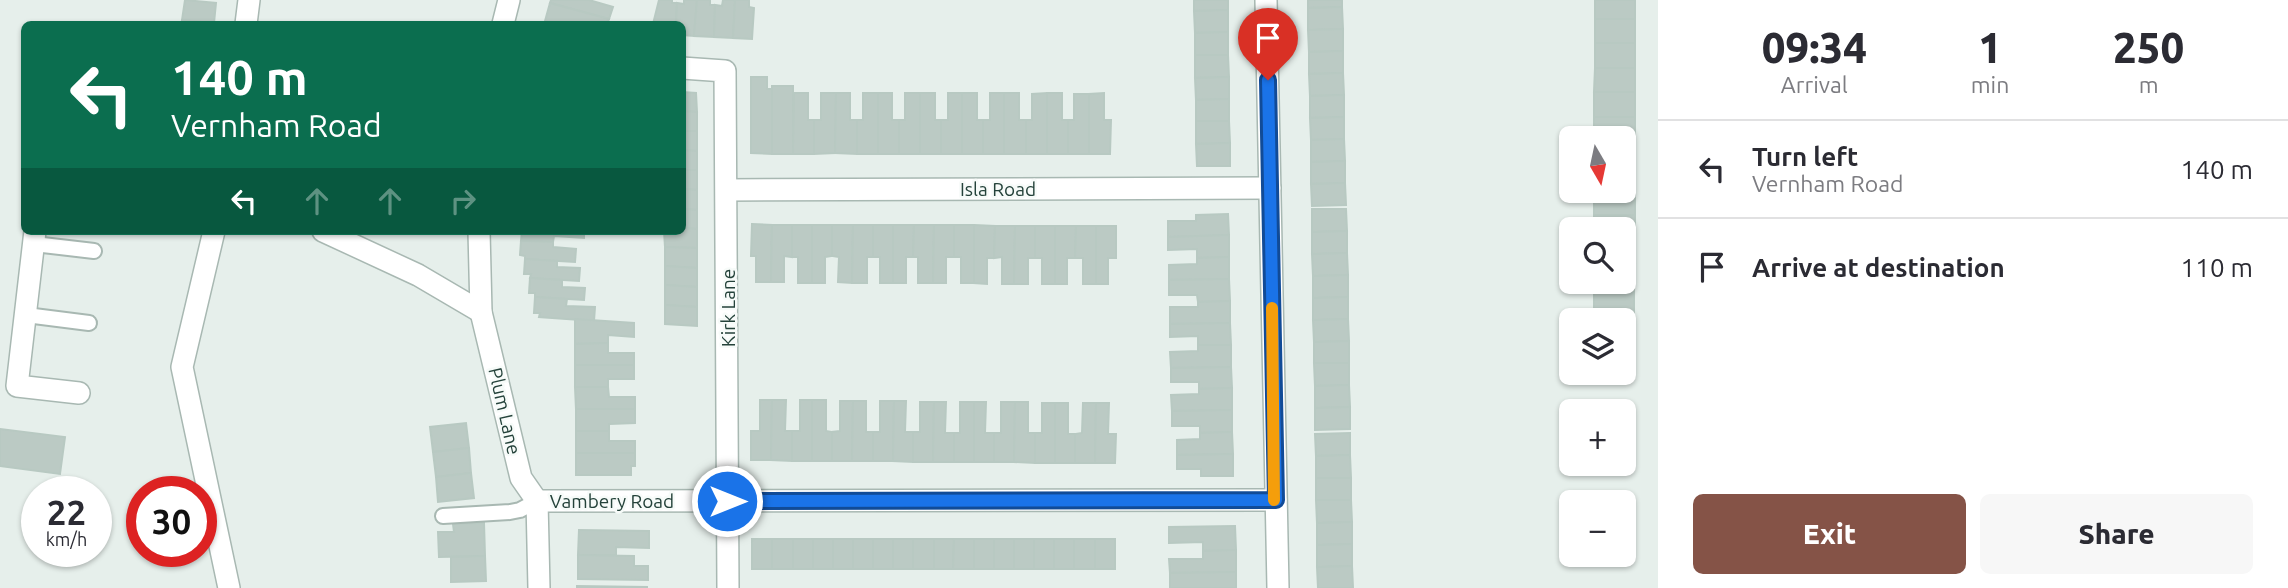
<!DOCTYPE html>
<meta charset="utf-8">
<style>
body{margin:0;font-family:Ubuntu,sans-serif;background:#f7f7f7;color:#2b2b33;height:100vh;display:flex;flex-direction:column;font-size:26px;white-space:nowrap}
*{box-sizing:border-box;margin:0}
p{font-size:23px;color:#7c7c81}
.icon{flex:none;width:38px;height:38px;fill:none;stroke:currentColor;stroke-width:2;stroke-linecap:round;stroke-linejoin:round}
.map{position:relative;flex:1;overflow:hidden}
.sheet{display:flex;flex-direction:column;background:#fff;width:630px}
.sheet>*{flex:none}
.guide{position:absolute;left:21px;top:21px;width:665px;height:214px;border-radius:10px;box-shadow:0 2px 5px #0004;background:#0b6e4f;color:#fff;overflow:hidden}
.needle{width:46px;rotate:171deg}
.fabs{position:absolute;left:1559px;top:126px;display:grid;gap:14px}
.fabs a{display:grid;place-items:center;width:77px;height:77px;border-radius:10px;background:#fff;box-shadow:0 2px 5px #0004;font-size:35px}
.speed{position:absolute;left:21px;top:476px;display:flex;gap:14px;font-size:35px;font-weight:700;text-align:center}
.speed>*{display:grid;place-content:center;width:91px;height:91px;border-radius:50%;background:#fff;box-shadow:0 2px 5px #0004;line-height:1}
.speed small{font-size:18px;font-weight:400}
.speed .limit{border:10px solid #d22;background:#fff;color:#111}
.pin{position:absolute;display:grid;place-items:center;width:60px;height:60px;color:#fff;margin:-72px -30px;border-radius:50% 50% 50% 0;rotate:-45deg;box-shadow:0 0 7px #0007}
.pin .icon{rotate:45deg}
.me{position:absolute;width:77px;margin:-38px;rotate:90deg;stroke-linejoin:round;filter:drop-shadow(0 0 5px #0008)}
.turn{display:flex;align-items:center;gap:24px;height:147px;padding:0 35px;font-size:32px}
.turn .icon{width:91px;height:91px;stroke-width:2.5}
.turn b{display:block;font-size:49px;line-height:60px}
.lanes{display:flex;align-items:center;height:66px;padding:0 35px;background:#0003;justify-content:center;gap:35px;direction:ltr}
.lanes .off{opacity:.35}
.eta{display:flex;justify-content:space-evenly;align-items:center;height:119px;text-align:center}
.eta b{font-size:42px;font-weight:800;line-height:49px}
.button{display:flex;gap:14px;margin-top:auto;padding:14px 35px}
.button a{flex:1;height:80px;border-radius:10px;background:#855347;color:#fff;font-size:28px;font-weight:800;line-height:80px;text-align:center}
.button a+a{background:#f7f7f7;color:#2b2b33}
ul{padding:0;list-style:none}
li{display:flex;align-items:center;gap:21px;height:98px;padding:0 35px;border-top:2px solid #e1e1e2}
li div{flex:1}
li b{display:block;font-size:26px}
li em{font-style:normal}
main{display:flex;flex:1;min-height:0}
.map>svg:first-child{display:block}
</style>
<main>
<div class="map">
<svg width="1658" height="588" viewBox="0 0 1658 588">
<rect width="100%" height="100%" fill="#e6efeb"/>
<g fill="#bbcac4" stroke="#b8c9c2" stroke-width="2">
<path d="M185,0l31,3 -2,20 -32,-3z"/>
<path d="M551,0h38l24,7 -4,12 -59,-16z"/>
<path d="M659,0h13v3h5l-1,21h-23z"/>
<path d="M684,0h13l-3,36 -12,-1v-11h-6l1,-21 7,1z"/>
<path d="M697,0h13v5h5l-1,32 -20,-1z"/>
<path d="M723,0h12l-2,38 -19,-1 1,-32 7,1z"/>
<path d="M735,0h14v7l5,1 -2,31 -19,-1z"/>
<path d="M1194,0h34v10l-34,1z"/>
<path d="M1308,0h34v7l-34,1z"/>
<rect x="1595" y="0" width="40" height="19"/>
<path d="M550,3l59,16 -2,5h-50l-12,-3z"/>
<path d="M1342,7l1,22 -35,1v-22z"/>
<path d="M1228,10v22l-33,1 -1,-22z"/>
<rect x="1595" y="19" width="40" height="24"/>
<path d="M182,20l32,3v1h-32z"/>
<path d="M1343,29v22l-34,1 -1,-22z"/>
<path d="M1228,32v23h-33v-22z"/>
<rect x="1595" y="43" width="40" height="25"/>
<path d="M1343,51v22l-34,1v-22z"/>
<path d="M1195,55h33l1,22 -34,1z"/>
<path d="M1595,68h40v24h-41z"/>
<path d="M1343,73l1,22 -34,1 -1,-22z"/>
<path d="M751,77h16v12h5v65l-21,-1z"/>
<path d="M1229,77v22l-33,1 -1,-22z"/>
<rect x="772" y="86" width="21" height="68"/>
<path d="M682,92l14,1 1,19 -15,-1z"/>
<rect x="1594" y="92" width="41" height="25"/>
<path d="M794,93h14v27h6v34h-21z"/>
<path d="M821,93h15l-1,60 -21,1v-34h7z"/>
<path d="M836,93h14v27h7v34l-22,-1z"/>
<path d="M863,93h15v61h-21v-34h6z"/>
<path d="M878,93h14v27h7v34h-21z"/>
<path d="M905,93h15v61h-21v-34h6z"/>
<path d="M920,93h15v27h6v34h-21z"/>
<path d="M948,93h14v61h-21v-34h7z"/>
<path d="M962,93h15v27h6v34h-21z"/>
<path d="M990,93h14v61h-21v-34h7z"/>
<path d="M1004,93h15v27h7v34h-22z"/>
<path d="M1047,93v61h-21v-34h6v-26z"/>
<path d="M1047,93h15v27h6v34h-21z"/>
<path d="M1104,93v27h7l-1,34h-21v-60z"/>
<path d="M1074,94h15v60h-21v-34h6z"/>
<path d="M1344,95v22l-34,1v-22z"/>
<path d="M1229,99v22h-33v-21z"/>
<path d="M682,111l15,1v19h-15z"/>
<path d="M1344,117v22l-33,1 -1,-22z"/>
<path d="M1594,117h41v24h-11v-3h-30z"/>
<path d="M1196,121h33l1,22 -34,1z"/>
<path d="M682,131h15v20l-15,-1z"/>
<path d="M1344,139l1,22 -34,1v-22z"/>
<rect x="1624" y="141" width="11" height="25"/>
<path d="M1230,143v23h-33l-1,-22z"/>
<path d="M682,150l15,1v19h-15z"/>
<path d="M1345,161v22l-34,1v-22z"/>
<rect x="1624" y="166" width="11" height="24"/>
<path d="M682,170h15v20l-15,-1z"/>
<path d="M1345,183l1,22 -34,1 -1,-22z"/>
<path d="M682,189l15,1v20l-15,-1z"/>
<path d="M1635,190v25h-41v-24z"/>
<path d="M682,209l15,1v19l-15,-1z"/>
<path d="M1312,209h34l1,22 -35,1z"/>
<path d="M1228,214l1,21 -61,2v-16h28v-6z"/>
<path d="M1594,215h41v24h-11v-10h-30z"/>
<path d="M752,224l20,1 -1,57h-15v-26h-5z"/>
<path d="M772,225h20v32l-8,-1v26h-13z"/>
<path d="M792,225h20v58h-14v-26h-6z"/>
<path d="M812,225h20v31l-7,1v26h-13z"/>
<path d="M832,225h21l-1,58 -14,-1 1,-25 -7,-1z"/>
<path d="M853,225h20v32h-6v26h-15z"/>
<path d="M873,225h20v58h-13v-26h-7z"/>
<path d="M893,225h21l-1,32h-7v26h-13z"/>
<path d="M914,225h20l-1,58h-15v-26h-5z"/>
<path d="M934,225h20v32h-8v26h-13z"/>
<path d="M954,225h20v58h-13v-26h-7z"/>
<path d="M974,225l21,1 -1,32h-7v26l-13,-1z"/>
<path d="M995,226h20l-1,58h-12v-27l-8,1z"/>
<path d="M1015,226h20v32h-7v26h-14z"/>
<path d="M1035,226h20v58h-13v-26h-7z"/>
<path d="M1055,226h21l-1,32h-8v26h-12z"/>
<path d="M1076,226h20v58h-13v-26h-8z"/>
<path d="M1096,226h20v32h-8v26h-12z"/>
<path d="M682,228l15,1v19l-32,-1 -1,-16h18z"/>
<path d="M522,231h62v7l-30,-2 -1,6 -32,-1z"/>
<path d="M1347,231v22l-35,1v-22z"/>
<path d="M1229,235v22l-32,1v-9l-29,1v-13z"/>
<rect x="1624" y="239" width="11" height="25"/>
<path d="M521,241l32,1v5l23,2 -1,13 -50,-3v-3l-5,-1z"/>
<path d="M665,247l32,1v20l-32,-2z"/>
<path d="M1347,253l1,22 -35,1 -1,-22z"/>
<path d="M1229,257v22l-60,1v-15l28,-1v-6z"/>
<path d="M525,259l32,2v6l23,1 -1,13 -49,-3 1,-4h-7z"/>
<path d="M1624,264h11l-1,24h-40v-6h30z"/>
<path d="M665,266l32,2v19l-32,-2z"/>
<path d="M1348,275v22l-35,1v-22z"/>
<path d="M530,278l32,2v7l23,1 -1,12 -49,-3v-4h-6z"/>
<path d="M1229,279l1,22 -32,1 -1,-7h-28v-15z"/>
<path d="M665,285l32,2v20l-32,-2z"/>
<path d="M1594,288h40v25l-40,-1z"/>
<path d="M535,297l32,2 -1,7 29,1 -1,14 -55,-4 1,-4h-6z"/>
<path d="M1348,297v22l-35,1v-22z"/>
<path d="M1230,301v22l-60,1v-17h28v-5z"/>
<path d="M665,305l32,2v19l-32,-2z"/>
<path d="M575,319l59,4v14l-26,-2v8l-33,1z"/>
<path d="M1348,319l1,22 -35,1 -1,-22z"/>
<path d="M1230,323l1,22h-33v-9l-28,1v-13z"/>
<path d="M1349,341v22h-35v-21z"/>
<path d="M608,343v10h26v12h-59v-21z"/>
<path d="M1198,345h33v22l-60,1 -1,-16 28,-1z"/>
<path d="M1314,363h35v22l-34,1z"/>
<path d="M575,365h59v14h-26v8h-33z"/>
<path d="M1231,367l1,21 -33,1v-7h-28v-14z"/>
<path d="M1349,385l1,22 -35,1v-22z"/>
<path d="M575,387h33l1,10h26v12h-59z"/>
<path d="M1232,388v22l-60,1 -1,-16 28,-1v-5z"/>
<path d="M760,400h12l-1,60h-20v-29h9z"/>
<path d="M772,400h14l-1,31h7v30l-21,-1z"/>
<path d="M800,400h12v61h-20v-30h8z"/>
<path d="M812,400h14v31l6,1v29h-20z"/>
<path d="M840,401h13l-1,60h-20v-29l8,-1z"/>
<path d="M853,401h13v31h7v29h-21z"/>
<path d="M880,401h14l-1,60h-20v-29h7z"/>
<path d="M894,401h12l-1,31h8v30l-20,-1z"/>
<path d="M920,402h14l-1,60h-20v-30h7z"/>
<path d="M934,402h12l-1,31h9v29h-21z"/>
<path d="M960,402h14v60h-20v-29h6z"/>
<path d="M974,402h12l-1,31h9v29h-20z"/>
<path d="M1001,402h14l-1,60h-20v-29h7z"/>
<path d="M1015,402h13v31h7v30l-21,-1z"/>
<path d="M1042,403h13v60h-20v-30h7z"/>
<path d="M1055,403h13v31h7v29h-20z"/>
<path d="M1083,403h13l-1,60h-20v-29l7,-1z"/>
<path d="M1096,403h13l-1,31h8l-1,29h-20z"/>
<path d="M1350,407v22l-35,1v-22z"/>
<path d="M576,409h59v14l-26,1v7h-33z"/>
<path d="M1232,410v22l-32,1v-7h-28v-15z"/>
<path d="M466,423l3,25 -36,4 -3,-25z"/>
<path d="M0,429l65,8 -5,37 -60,-8z"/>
<path d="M576,431h33v10h26v12h-59z"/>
<path d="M1232,432l1,22 -56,1v-15l23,-1v-6z"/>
<path d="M1350,433v22l-34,1 -1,-22z"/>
<path d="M469,448l2,25 -35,4 -3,-25z"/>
<path d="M576,453h59v13h-4v9h-55z"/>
<path d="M1233,454v22h-32v-7h-24v-14z"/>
<path d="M1350,455l1,23h-35v-22z"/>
<path d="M471,473l3,25 -36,4 -2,-25z"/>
<rect x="1316" y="478" width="35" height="22"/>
<path d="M1316,500h35l1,22 -35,1z"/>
<path d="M1352,522v22l-35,1v-22z"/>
<path d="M484,523l1,33 -46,1 -1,-25h16l-1,-8z"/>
<path d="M1235,526l1,24 -33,1v-9l-34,1v-16z"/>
<path d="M579,530l70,1v17l-33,-1v8h-38z"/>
<rect x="752" y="539" width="20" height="30"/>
<rect x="772" y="539" width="21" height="30"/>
<rect x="793" y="539" width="20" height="30"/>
<rect x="813" y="539" width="20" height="30"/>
<rect x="833" y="539" width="20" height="30"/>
<rect x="853" y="539" width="20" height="30"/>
<rect x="873" y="539" width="20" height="30"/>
<rect x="893" y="539" width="20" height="30"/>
<rect x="913" y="539" width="21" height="30"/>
<path d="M934,539h20l-1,30h-19z"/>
<path d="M954,539h20v30h-21z"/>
<rect x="974" y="539" width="20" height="30"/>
<rect x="994" y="539" width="20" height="30"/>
<rect x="1014" y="539" width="20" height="30"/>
<rect x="1034" y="539" width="20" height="30"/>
<rect x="1054" y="539" width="20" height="30"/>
<rect x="1074" y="539" width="21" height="30"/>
<rect x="1095" y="539" width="20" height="30"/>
<path d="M1352,544v22l-35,1v-22z"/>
<path d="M1236,550v22l-66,1 -1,-14h34v-8z"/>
<path d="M578,555l56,1v10h14v14l-70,-1z"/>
<path d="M485,556l1,25 -35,1v-25z"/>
<path d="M1352,566l1,22h-35l-1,-21z"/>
<path d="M1236,572v16h-66v-15z"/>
<path d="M577,586l70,1v1h-70z"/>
</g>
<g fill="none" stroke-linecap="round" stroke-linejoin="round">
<defs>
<g id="lane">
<path d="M34,244l60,7"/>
<path d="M26,315l63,8"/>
<path d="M443,516l67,-4 10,-2 17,-9"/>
</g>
<g id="street">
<path d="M1266,0l12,588"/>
<path d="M246,24l3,-24"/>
<path d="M503,24l6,-24"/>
<path d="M682,68l43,3 3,517"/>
<path d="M727,190l543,-2"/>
<path d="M35,231l-18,155 62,7"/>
<path d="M214,231l-32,136 47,221"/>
<path d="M323,231l95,44 63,37"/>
<path d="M479,231l2,81 40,166 16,23 2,87"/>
<path d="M537,501l739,-1"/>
</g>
</defs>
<use href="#lane" stroke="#a8b8b2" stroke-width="18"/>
<use href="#street" stroke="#a8b8b2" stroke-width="24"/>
<use href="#lane" stroke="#fff" stroke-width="14"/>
<use href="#street" stroke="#fff" stroke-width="21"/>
</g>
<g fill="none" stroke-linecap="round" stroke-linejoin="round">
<defs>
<path id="route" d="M727,501l549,-1 -8,-420"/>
</defs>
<use href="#route" stroke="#114b97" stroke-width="18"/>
<use href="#route" stroke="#1a73e8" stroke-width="12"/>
<path stroke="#f59e0b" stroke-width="12" d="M1272,308l2,192"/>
</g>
<g text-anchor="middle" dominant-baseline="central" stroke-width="5" stroke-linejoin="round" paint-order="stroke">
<g font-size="19" fill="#24423a" stroke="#f7fbf9">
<text x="998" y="189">Isla Road</text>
<text transform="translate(728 308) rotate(-90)">Kirk Lane</text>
<text transform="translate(505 411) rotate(77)">Plum Lane</text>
<text x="612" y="501">Vambery Road</text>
</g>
</g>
</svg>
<div class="fabs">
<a><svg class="needle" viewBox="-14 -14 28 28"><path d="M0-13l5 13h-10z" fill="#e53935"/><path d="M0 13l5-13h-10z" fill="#7c7c81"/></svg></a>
<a><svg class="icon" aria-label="search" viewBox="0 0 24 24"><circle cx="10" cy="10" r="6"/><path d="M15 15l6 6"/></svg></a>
<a><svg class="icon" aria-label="layers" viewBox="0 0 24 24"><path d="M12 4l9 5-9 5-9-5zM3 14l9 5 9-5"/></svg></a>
<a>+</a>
<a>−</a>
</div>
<div class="speed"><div>22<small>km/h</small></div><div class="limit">30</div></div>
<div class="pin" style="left:1268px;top:80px;background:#d93025"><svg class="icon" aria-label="arrive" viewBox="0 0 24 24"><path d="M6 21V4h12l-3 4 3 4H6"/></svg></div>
<svg class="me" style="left:727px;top:501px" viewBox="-20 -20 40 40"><circle r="17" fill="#1a73e8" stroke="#fff" stroke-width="3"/><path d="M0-11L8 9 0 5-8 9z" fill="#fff"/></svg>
<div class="guide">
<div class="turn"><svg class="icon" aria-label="left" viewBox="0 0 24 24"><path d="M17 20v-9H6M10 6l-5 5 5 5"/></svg><div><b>140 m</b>Vernham Road</div></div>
<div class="lanes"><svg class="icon" aria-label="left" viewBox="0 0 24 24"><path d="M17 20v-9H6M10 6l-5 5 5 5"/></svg><svg class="icon off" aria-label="ahead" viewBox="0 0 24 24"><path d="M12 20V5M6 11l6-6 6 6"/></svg><svg class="icon off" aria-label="ahead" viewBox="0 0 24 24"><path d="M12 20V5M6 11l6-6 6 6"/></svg><svg class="icon off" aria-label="right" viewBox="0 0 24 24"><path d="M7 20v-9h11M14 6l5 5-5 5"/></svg></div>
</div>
</div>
<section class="sheet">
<div class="eta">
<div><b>09:34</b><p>Arrival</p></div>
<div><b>1</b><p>min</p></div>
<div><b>250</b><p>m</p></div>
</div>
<ul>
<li><svg class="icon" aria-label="left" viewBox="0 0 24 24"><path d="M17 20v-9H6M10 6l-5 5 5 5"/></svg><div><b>Turn left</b><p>Vernham Road</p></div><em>140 m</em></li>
<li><svg class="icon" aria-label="arrive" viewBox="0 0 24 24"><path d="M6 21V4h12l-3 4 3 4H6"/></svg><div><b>Arrive at destination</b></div><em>110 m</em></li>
</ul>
<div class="button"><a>Exit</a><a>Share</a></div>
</section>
</main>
